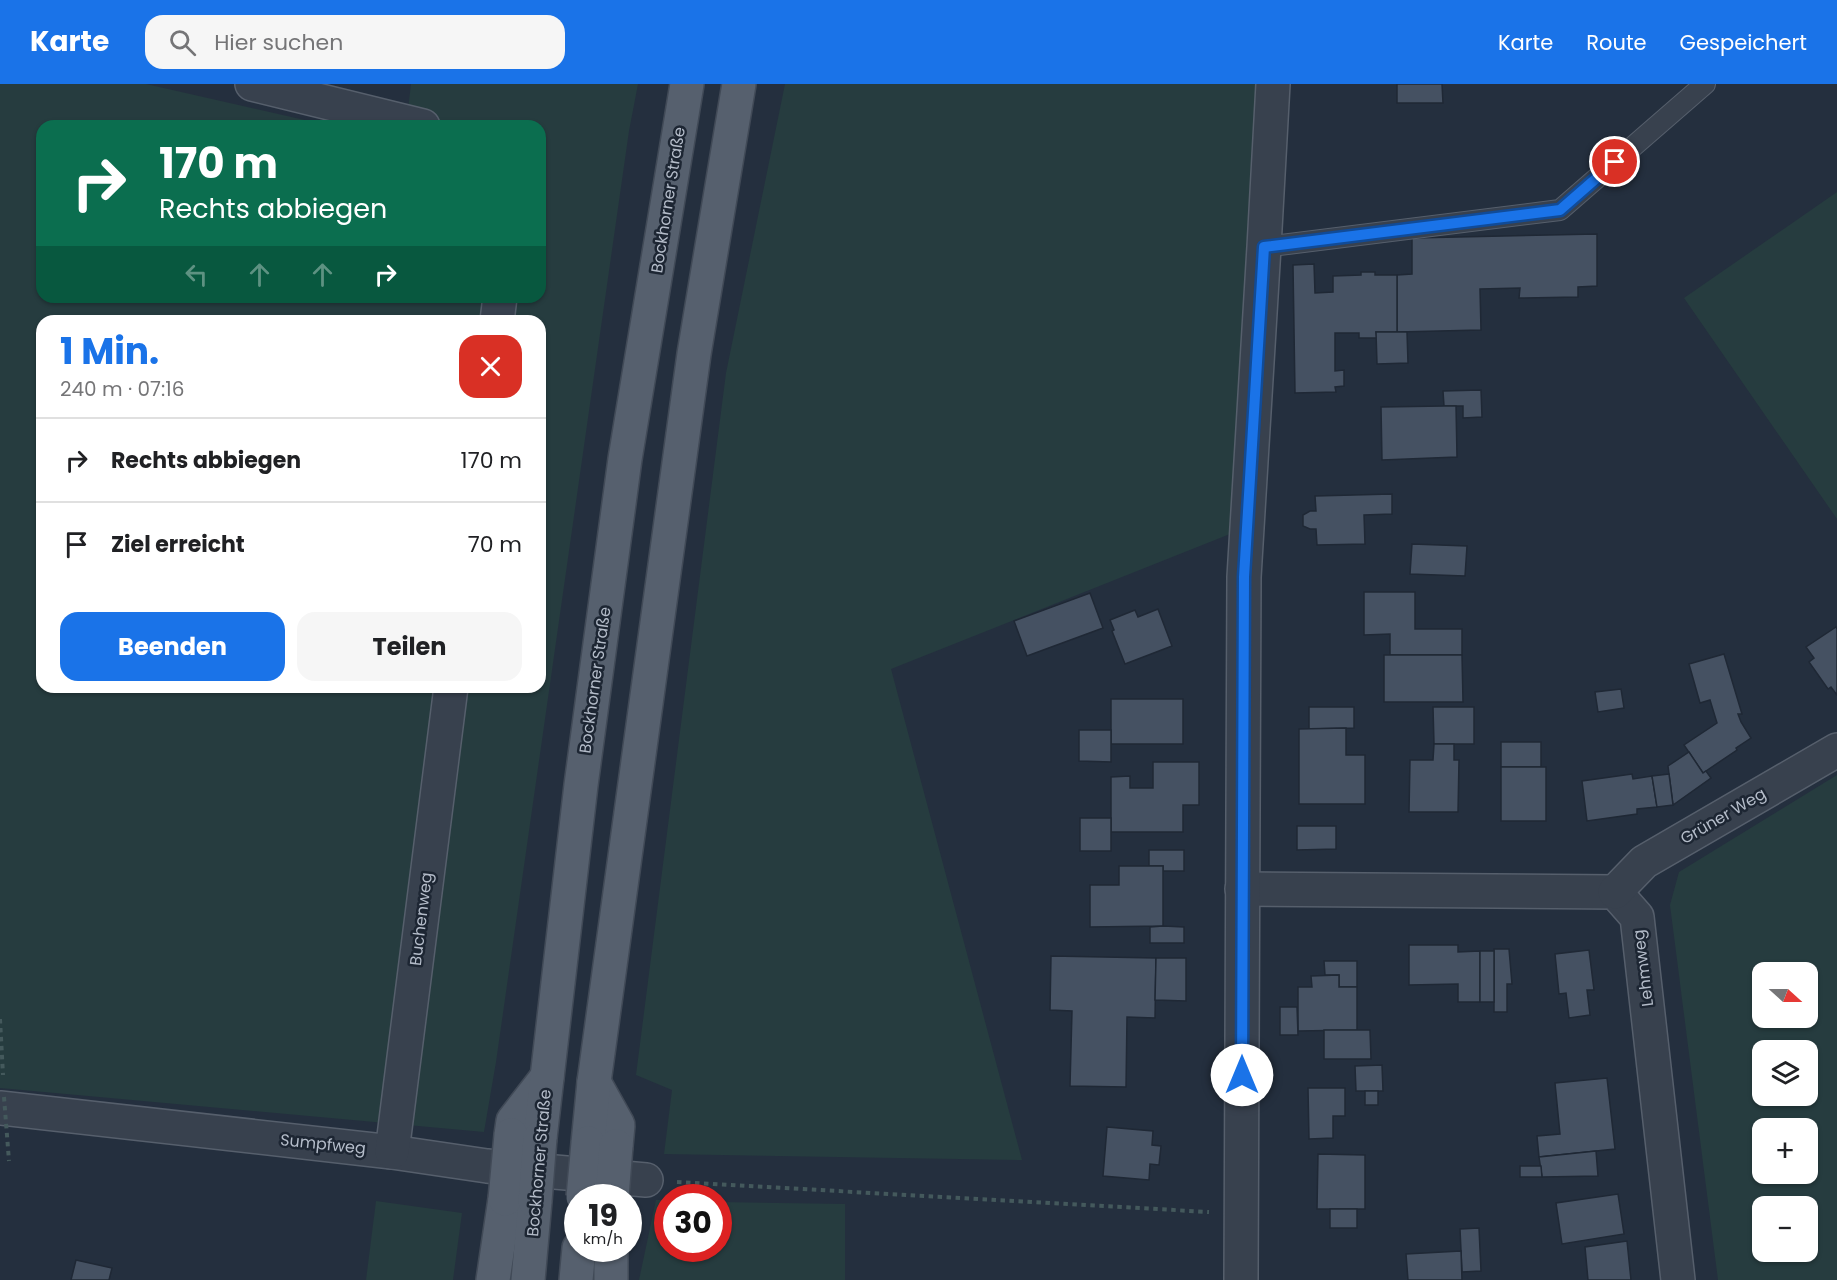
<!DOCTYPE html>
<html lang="de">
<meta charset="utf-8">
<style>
body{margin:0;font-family:Poppins,sans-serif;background:#f6f6f6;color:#202124;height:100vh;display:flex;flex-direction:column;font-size:22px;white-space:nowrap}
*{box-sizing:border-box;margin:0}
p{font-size:20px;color:#757577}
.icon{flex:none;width:33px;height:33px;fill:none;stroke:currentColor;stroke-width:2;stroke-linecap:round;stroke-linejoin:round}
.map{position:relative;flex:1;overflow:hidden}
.panel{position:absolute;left:36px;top:231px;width:510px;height:378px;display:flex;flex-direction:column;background:#fff;border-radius:18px;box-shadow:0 2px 4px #0004}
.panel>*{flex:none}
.top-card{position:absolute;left:36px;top:36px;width:510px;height:183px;border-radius:18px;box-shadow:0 2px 4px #0004;background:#0b6e4f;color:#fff;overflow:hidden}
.needle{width:39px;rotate:111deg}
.fabs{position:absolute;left:1752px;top:878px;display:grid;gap:12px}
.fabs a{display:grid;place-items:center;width:66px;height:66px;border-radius:12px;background:#fff;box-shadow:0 2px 4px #0004;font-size:30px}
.speed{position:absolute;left:564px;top:1100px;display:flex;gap:12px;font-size:30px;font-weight:700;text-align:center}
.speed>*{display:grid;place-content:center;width:78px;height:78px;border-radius:50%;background:#fff;box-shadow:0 2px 4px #0004;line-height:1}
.speed small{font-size:15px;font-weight:400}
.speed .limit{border:9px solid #d22;background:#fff;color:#111}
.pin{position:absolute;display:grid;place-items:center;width:51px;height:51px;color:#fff;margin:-26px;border:3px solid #fff;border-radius:50%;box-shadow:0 2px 6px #0007}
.me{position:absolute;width:66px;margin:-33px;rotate:0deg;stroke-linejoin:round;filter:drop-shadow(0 0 4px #0008)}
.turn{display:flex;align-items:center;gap:21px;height:126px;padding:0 24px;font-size:27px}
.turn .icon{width:78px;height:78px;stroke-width:2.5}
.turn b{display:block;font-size:42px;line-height:51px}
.lanes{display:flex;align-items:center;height:57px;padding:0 24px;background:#0003;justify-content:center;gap:30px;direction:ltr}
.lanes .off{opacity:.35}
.round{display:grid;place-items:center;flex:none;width:63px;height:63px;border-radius:18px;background:#f6f6f6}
.summary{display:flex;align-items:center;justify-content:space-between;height:102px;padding:0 24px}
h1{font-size:36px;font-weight:700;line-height:45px;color:#1a73e8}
.button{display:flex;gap:12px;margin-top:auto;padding:12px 24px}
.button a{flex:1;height:69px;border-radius:18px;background:#1a73e8;color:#fff;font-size:24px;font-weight:700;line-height:69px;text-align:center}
.button a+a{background:#f6f6f6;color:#202124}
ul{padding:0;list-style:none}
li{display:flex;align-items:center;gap:18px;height:84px;padding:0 24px;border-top:2px solid #e0e0e0}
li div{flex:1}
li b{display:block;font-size:22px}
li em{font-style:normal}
header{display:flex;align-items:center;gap:36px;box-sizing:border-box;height:84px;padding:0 30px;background:#1a73e8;color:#fff}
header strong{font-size:28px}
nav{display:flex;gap:33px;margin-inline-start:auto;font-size:21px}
.search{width:420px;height:54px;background:#f6f6f6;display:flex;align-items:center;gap:15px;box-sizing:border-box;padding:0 21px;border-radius:18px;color:#757577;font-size:22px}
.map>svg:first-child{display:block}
</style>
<header>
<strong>Karte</strong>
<div class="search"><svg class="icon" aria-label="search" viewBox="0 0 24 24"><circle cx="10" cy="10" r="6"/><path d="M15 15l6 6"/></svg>Hier suchen</div>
<nav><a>Karte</a><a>Route</a><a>Gespeichert</a></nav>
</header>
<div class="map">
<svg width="1837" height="1196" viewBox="0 0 1837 1196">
<rect width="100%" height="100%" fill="#242f3e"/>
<g fill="#263c3f" fill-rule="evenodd">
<path d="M0,0h146l185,42h-289v171h498v-171h-134l5,-42h227l-9,47 -133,931 -12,70 -484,-44zM42,237h498v366h-498z"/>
<path d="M785,0h473l-3,74 -25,376 -339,135 131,491 -358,-6 8,-64 -36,-15 90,-702z"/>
<path d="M1837,108v327l-153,-221z"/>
<path d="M1837,691v505h-119l-48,-375 9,-33zM1762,888h46v45h-46zM1762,966h46v45h-46zM1762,1044h46v45h-46zM1762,1122h46v45h-46z"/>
<path d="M656,1116h11l1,48h50l1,-46 126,2v76h-206z"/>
<path d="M376,1117l86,12 -9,67h-87z"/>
</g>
<g fill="#455162" stroke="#1f2835" stroke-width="1.5">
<path d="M1397,0h45l1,19h-46z"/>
<path d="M1597,150v52l-19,1v10l-59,1 1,-10 -40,1 1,41 -84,2v-57l15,-1v-36z"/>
<path d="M1314,180l1,29 18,-1v-16l28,-1v-3h14v3h22v57h-21l1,6h-18v-5h-24v38l9,-1v16l-9,1 1,5 -41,1 -2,-128z"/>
<path d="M1376,248h31l1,31 -31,1z"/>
<path d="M1481,306l1,27 -19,1v-12h-19l-1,-15z"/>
<path d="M1444,322h12l1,51 -75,3 -1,-53z"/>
<path d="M1392,410v20l-28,1 1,29 -48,1 -1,-16h-6l-7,-3v-11l7,-4h6l-1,-15z"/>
<path d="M1412,460l55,2 -2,30 -55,-2z"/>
<path d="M1364,508h51v37h47v26h-72v-21l-26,1z"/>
<path d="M1090,509l13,35 -76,28 -13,-35z"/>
<path d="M1158,525l14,37 -47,18 -13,-33 2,-1 -4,-10 25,-10 3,7z"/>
<path d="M1836,543l1,2v66l-6,-8 -3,2 -19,-27 5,-4 -8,-11z"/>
<path d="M1724,570l18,60h-4l3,8 10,16 -15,10 1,2 -34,23 -19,-28 33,-22 -7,-23 -10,3 -11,-39z"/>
<path d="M1384,571h78l1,47h-79z"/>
<path d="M1621,605l3,19 -26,4 -3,-20z"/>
<rect x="1111" y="615" width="72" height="45"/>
<path d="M1309,623h45v21l-45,1z"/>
<path d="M1433,623h41v37h-40z"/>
<path d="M1346,644v27h19v49h-66v-75z"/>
<path d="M1079,646h32v32l-32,-1z"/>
<rect x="1501" y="658" width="40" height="25"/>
<path d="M1434,660h20v16h5l-1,52h-49l1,-52h23z"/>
<path d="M1689,668l14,21 3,-2 5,7 -38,27 -5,-39z"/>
<path d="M1153,678h46v43h-16v27h-72v-55l19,-1v12h23z"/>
<rect x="1501" y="683" width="45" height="54"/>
<path d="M1632,690l1,5 19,-3 5,31 -20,2v5l-50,7 -5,-40z"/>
<path d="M1669,690l4,31 -16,2 -5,-31z"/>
<rect x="1080" y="734" width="31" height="33"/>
<path d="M1297,742h39v23l-39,1z"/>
<path d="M1149,766h35v21h-21v-5h-14z"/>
<path d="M1119,782h44v60l-73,1v-42h29z"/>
<path d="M1163,842l21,1v16h-34v-16z"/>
<path d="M1409,861h49v7l22,-1v51h-22v-18l-49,1z"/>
<path d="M1494,865h15l3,35h-5v28h-13z"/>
<path d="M1589,866l5,40h-7l3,25 -21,3 -3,-25 -7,1 -4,-40z"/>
<rect x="1480" y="867" width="14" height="51"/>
<path d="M1051,872l105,2 -1,60 -28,-1 -1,70 -56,-1 2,-75 -22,-1z"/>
<path d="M1156,874h30v43l-31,-1z"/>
<path d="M1324,877h33v26h-18v-12h-14z"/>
<path d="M1339,891v12h18v43l-59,1v-44h14l-1,-11z"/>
<path d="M1280,923h17l1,28h-18z"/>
<path d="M1324,946h46l1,29h-47z"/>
<path d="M1382,981l1,26h-27l-1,-25z"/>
<path d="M1607,994l8,71 -76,8 -2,-21 23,-2 -5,-51z"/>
<path d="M1308,1004h37v28h-12v22l-24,1z"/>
<rect x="1365" y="1007" width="13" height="14"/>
<path d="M1107,1043l46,4 -1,14 9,1 -2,19 -9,-1 -1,16 -46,-4z"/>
<path d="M1596,1067l2,25 -56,1 -3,-20z"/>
<path d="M1318,1070l47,1v54h-48z"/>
<path d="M1520,1082h21l1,11h-22z"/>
<path d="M1618,1110l6,40 -62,10 -6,-41z"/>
<rect x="1330" y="1125" width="27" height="19"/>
<path d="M1479,1144l2,43 -19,1 -2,-43z"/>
<path d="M1627,1157l4,39h-43l-3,-33z"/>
<path d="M1461,1167l1,29h-54l-2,-26z"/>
<path d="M76,1176l36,8 -3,12h-38z"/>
</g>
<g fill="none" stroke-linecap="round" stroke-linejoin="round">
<defs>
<path id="lane" d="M1264,163l296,-37 145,-126"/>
<g id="street">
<path d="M252,0l171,42"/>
<path d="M497,237l3,-24"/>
<path d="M1242,805l373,3 22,25 41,363"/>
<path d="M1615,808l29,-30 193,-112"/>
<path d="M0,1024l392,44 95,14 159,14"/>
<path d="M392,1068l59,-465"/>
<path d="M1241,1196l3,-703 20,-330 9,-163"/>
</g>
<g id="primary">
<path d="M594,998l24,43 -2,21"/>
<path d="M511,1051l2,-14 34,-44"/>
<path d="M540,1054l41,-353 44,-326 62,-375"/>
<path d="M588,1059l6,-61 100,-728 45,-270"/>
<path d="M493,1196l12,-81"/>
<path d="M528,1196l7,-79"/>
<path d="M576,1196l3,-32"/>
<path d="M611,1196v-32"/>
</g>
</defs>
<use href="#lane" stroke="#565f6c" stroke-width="22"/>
<use href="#street" stroke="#565f6c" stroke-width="36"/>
<use href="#primary" stroke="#414a57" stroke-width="36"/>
<g stroke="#44595c" stroke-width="4" stroke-dasharray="4.5 4.5" stroke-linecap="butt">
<path d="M0,935l3,56"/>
<path d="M677,1098l532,30"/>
</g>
<use href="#lane" stroke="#38414e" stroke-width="20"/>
<use href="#street" stroke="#38414e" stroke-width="33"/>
<use href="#primary" stroke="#56606e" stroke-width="33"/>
<defs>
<g id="primary-bridge">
<path d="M583,1113l5,-54"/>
<path d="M612,1113l4,-51"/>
<path d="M505,1115l6,-64"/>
<path d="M535,1117l5,-63"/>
</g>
</defs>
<use href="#primary-bridge" stroke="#414a57" stroke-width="36" stroke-linecap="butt"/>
<path stroke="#44595c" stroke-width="4" stroke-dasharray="4.5 4.5" stroke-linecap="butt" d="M4,1013l5,64"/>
<use href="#primary-bridge" stroke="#56606e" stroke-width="33"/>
</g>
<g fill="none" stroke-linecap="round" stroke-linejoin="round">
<defs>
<path id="route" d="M1242,991l2,-498 20,-330 296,-37 55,-48"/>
</defs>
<use href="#route" stroke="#114b97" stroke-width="15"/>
<use href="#route" stroke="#1a73e8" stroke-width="10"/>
</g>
<g text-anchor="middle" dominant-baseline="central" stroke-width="5" stroke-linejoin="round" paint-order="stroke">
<g font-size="16" fill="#b4bcc9" stroke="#1d2633">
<text transform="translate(668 116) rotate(-81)">Bockhorner Straße</text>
<text transform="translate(595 596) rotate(-82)">Bockhorner Straße</text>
<text transform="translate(1723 732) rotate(-30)">Grüner Weg</text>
<text transform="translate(421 835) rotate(-83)">Buchenweg</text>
<text transform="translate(1643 884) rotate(-97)">Lehmweg</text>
<text transform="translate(323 1060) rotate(6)">Sumpfweg</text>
<text transform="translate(539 1079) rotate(-85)">Bockhorner Straße</text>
</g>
</g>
</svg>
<div class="fabs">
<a><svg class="needle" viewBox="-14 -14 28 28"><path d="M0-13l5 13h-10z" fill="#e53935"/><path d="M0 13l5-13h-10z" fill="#757577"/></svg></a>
<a><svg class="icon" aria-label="layers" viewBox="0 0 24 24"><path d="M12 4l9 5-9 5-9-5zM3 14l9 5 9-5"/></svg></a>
<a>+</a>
<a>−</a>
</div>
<div class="speed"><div>19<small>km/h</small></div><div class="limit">30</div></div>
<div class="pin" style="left:1615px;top:78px;background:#d93025"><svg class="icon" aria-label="arrive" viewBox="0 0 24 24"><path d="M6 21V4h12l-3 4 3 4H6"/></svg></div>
<svg class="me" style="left:1242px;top:991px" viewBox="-20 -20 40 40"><circle r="19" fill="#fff"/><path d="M0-13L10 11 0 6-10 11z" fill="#1a73e8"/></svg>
<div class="top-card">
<div class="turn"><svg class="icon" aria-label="right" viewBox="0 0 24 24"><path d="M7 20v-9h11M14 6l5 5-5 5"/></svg><div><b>170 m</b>Rechts abbiegen</div></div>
<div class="lanes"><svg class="icon off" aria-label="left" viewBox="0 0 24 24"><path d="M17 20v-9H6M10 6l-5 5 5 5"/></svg><svg class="icon off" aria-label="ahead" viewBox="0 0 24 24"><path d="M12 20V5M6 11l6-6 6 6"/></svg><svg class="icon off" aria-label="ahead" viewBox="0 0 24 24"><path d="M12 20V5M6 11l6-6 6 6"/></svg><svg class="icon" aria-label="right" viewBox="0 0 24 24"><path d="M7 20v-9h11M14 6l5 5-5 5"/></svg></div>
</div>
<section class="panel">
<div class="summary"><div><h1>1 Min.</h1><p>240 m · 07:16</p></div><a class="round" style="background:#d93025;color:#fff"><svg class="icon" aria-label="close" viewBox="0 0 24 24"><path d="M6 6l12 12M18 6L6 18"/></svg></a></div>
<ul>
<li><svg class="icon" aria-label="right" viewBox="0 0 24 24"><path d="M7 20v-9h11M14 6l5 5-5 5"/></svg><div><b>Rechts abbiegen</b></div><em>170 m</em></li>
<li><svg class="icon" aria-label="arrive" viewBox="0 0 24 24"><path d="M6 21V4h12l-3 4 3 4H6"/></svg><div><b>Ziel erreicht</b></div><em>70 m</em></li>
</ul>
<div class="button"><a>Beenden</a><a>Teilen</a></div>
</section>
</div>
